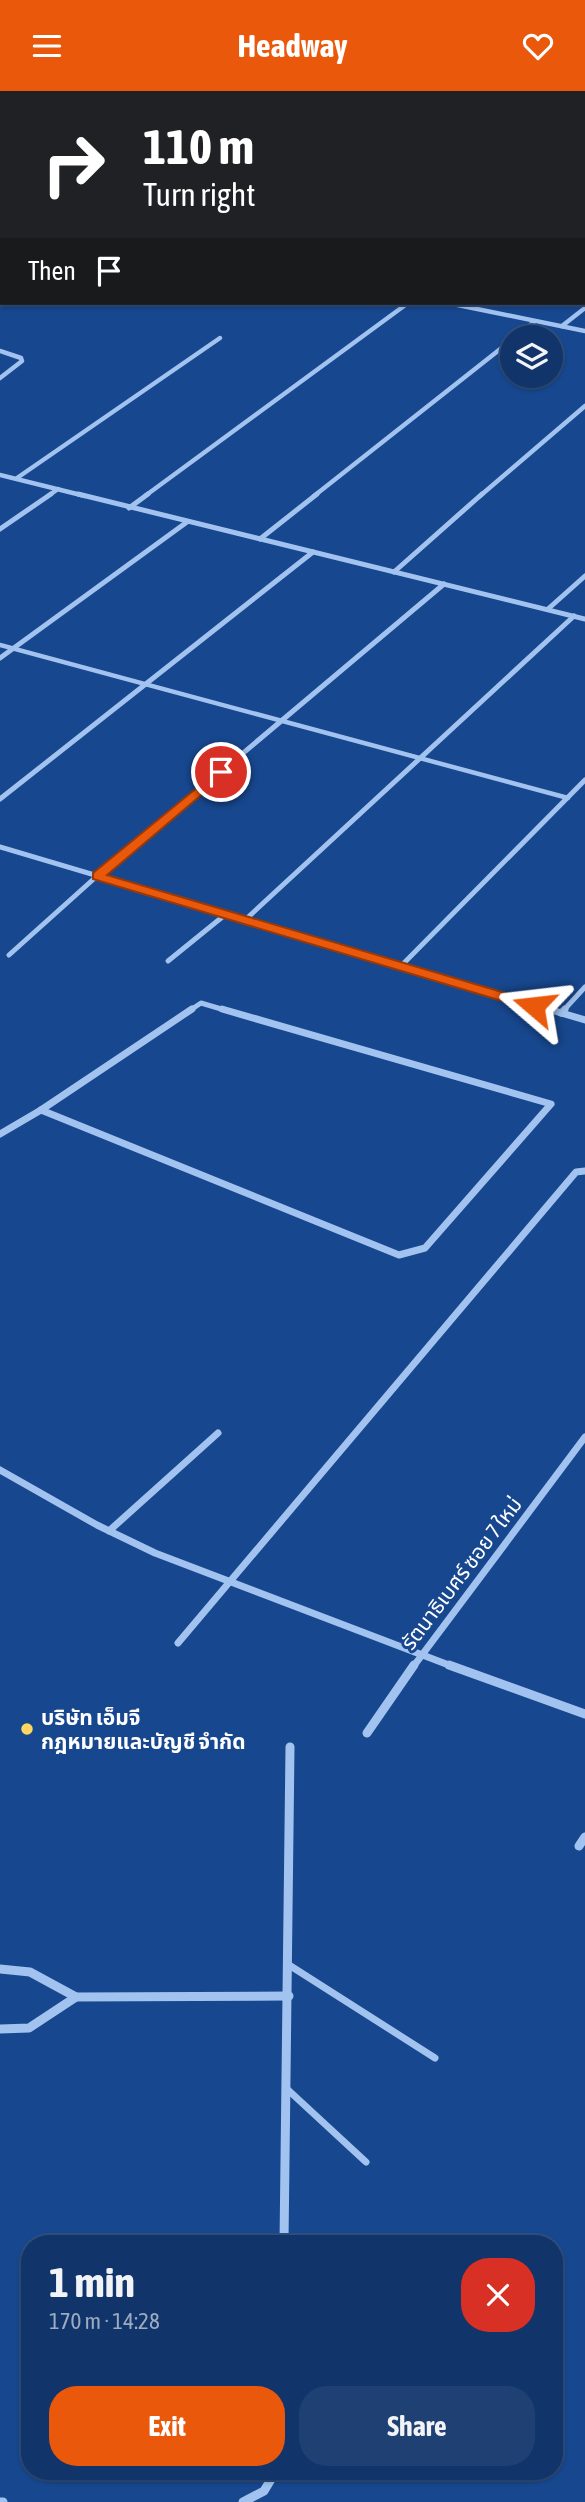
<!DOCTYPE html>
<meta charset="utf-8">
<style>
body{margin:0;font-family:"Asap Condensed","Noto Sans Thai",sans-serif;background:#1e4072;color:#f1f3f6;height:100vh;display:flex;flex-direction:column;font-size:26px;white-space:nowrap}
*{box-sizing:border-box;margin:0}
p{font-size:23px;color:#9cabc1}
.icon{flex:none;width:38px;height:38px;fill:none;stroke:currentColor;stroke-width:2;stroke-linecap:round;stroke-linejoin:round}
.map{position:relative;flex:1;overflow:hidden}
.drawer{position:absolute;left:21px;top:2144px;width:542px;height:245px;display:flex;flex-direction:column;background:#11356a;border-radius:28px;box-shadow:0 2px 5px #0004,0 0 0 2px #30507e}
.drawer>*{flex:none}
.guide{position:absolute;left:0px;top:0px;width:586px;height:214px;box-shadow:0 2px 5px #0004,0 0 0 2px #30507e;background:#202124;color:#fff;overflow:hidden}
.controls{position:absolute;left:500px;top:234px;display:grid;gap:14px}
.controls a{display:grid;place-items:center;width:63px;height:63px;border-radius:50%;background:#11356a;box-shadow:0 2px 5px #0004,0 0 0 2px #30507e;font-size:35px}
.pin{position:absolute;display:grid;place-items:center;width:60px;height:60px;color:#fff;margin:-30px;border:4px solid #fff;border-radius:50%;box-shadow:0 2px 7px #0007}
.me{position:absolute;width:77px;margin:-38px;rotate:287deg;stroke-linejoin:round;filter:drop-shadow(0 0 5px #0008)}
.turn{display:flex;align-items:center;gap:24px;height:147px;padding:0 28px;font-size:32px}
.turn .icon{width:91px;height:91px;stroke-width:2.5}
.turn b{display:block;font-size:49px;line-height:60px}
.then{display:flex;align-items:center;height:66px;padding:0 28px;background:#0003;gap:14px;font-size:26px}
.round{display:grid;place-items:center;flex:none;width:74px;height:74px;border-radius:28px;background:#1e4072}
.headline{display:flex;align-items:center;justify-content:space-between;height:119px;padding:0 28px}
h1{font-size:42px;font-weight:700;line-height:52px}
.primary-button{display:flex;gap:14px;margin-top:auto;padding:14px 28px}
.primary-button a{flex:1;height:80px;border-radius:28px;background:#ea580c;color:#fff;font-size:28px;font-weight:700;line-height:80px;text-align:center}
.primary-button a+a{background:#1e4072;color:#f1f3f6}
header{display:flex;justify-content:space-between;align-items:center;height:91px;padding:0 28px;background:#ea580c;color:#fff;font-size:32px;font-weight:700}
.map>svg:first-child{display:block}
</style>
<header><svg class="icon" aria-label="menu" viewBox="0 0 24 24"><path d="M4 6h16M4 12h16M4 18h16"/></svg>Headway<svg class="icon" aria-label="heart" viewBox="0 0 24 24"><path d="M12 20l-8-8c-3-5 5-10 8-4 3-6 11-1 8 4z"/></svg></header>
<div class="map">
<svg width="585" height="2411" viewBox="0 0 585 2411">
<rect width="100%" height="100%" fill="#17478e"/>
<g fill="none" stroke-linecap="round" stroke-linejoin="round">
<g fill="#35588c" fill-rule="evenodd">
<path d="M389,0h40l-42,2z"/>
<rect x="0" y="45" width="2" height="20"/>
</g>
<path stroke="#a2c3ef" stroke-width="4.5" d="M0,554l568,153"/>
<g stroke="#a2c3ef" stroke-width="7">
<path d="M289,1874l146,93"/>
<path d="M287,1998l79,73"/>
</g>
<g stroke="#a2c3ef" stroke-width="4.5">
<path d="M27,0l3,2"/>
<path d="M448,212l137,28"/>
<path d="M562,235l23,-18"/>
<path d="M514,247l20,-16"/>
<path d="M0,260l21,7 1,3 -22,17"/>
<path d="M0,384l85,21"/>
<path d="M17,387l203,-140"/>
<path d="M48,405l10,-7"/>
<path d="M145,405l263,-193"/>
<path d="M314,405l199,-157"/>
<path d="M480,405l105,-90"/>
</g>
<g stroke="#a2c3ef" stroke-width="5">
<path d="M78,403l507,125"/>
<path d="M129,417l19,-14"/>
<path d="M0,438l51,-35"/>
<path d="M260,448l57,-45"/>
<path d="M394,481l88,-78"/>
<path d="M548,518l37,-33"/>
<path d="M0,567l187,-136"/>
<path d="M0,708l313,-247"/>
<path d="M0,756l554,164"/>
<path d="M245,829l329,-304"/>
<path d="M9,864l88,-79 347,-292"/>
<path d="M168,870l58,-47"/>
<path d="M401,875l184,-186"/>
<path d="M189,920l12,-8 27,8"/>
<path d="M563,920l22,-24"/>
</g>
<g stroke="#a2c3ef" stroke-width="7">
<path d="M548,918l37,11"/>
<path d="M561,922l4,-4"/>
<path d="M41,1019l358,145 26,-7 126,-144 -329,-95"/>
<path d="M41,1019l151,-101"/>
<path d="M0,1043l41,-24"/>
<path d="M0,1379l97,55 58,28 299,114"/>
<path d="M109,1440l109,-98"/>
<path d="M178,1552l398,-471 9,-1"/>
<path d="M413,1576l172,-230"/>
</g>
<g stroke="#a2c3ef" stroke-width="9">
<path d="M449,1574l136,49"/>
<path d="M367,1642l47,-68"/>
<path d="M579,1755l6,-9"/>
<path d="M0,1878l30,3 46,25 213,-1"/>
<path d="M0,1938l29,-1 47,-31"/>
<path d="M284,2152l6,-496"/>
<path d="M0,2411h3"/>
<path d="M243,2411l21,-11 12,-20"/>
</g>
</g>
<path fill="#ea580c" stroke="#983908" stroke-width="2" d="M221,677l5,1v5l-119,101 432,128v6h-10l-436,-130v-6z"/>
<circle fill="#ffd661" stroke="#17478e" stroke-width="2.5" cx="27" cy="1638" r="7"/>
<g text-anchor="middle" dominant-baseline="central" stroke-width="6" stroke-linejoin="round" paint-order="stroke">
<g font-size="21" fill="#fff" stroke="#17478e">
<text transform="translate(461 1482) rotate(-53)">รัตนาธิเบศร์ ซอย 7 ใหม่</text>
</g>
<g font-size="21" font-weight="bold" fill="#fff" stroke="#17478e" text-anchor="start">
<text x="41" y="1626">บริษัท เอ็มจี<tspan x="41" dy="24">กฎหมายและบัญชี จำกัด</tspan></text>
</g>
</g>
</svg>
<div class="controls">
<a><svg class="icon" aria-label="layers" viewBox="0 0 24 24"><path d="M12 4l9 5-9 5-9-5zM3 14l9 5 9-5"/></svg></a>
</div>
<div class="pin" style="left:221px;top:681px;background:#d93025"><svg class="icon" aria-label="arrive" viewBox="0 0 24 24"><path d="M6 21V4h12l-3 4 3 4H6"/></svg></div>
<svg class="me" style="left:534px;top:915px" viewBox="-20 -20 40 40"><path d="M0-17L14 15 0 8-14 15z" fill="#ea580c" stroke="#fff" stroke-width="4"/></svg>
<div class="guide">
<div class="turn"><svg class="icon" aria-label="right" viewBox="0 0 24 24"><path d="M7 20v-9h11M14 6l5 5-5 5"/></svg><div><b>110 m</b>Turn right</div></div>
<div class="then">Then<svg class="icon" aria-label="arrive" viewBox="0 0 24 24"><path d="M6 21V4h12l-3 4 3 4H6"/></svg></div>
</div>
<section class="drawer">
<div class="headline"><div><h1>1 min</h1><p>170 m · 14:28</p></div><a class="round" style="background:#d93025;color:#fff"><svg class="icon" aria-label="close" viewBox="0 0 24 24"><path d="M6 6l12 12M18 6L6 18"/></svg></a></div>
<div class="primary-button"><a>Exit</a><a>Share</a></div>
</section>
</div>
